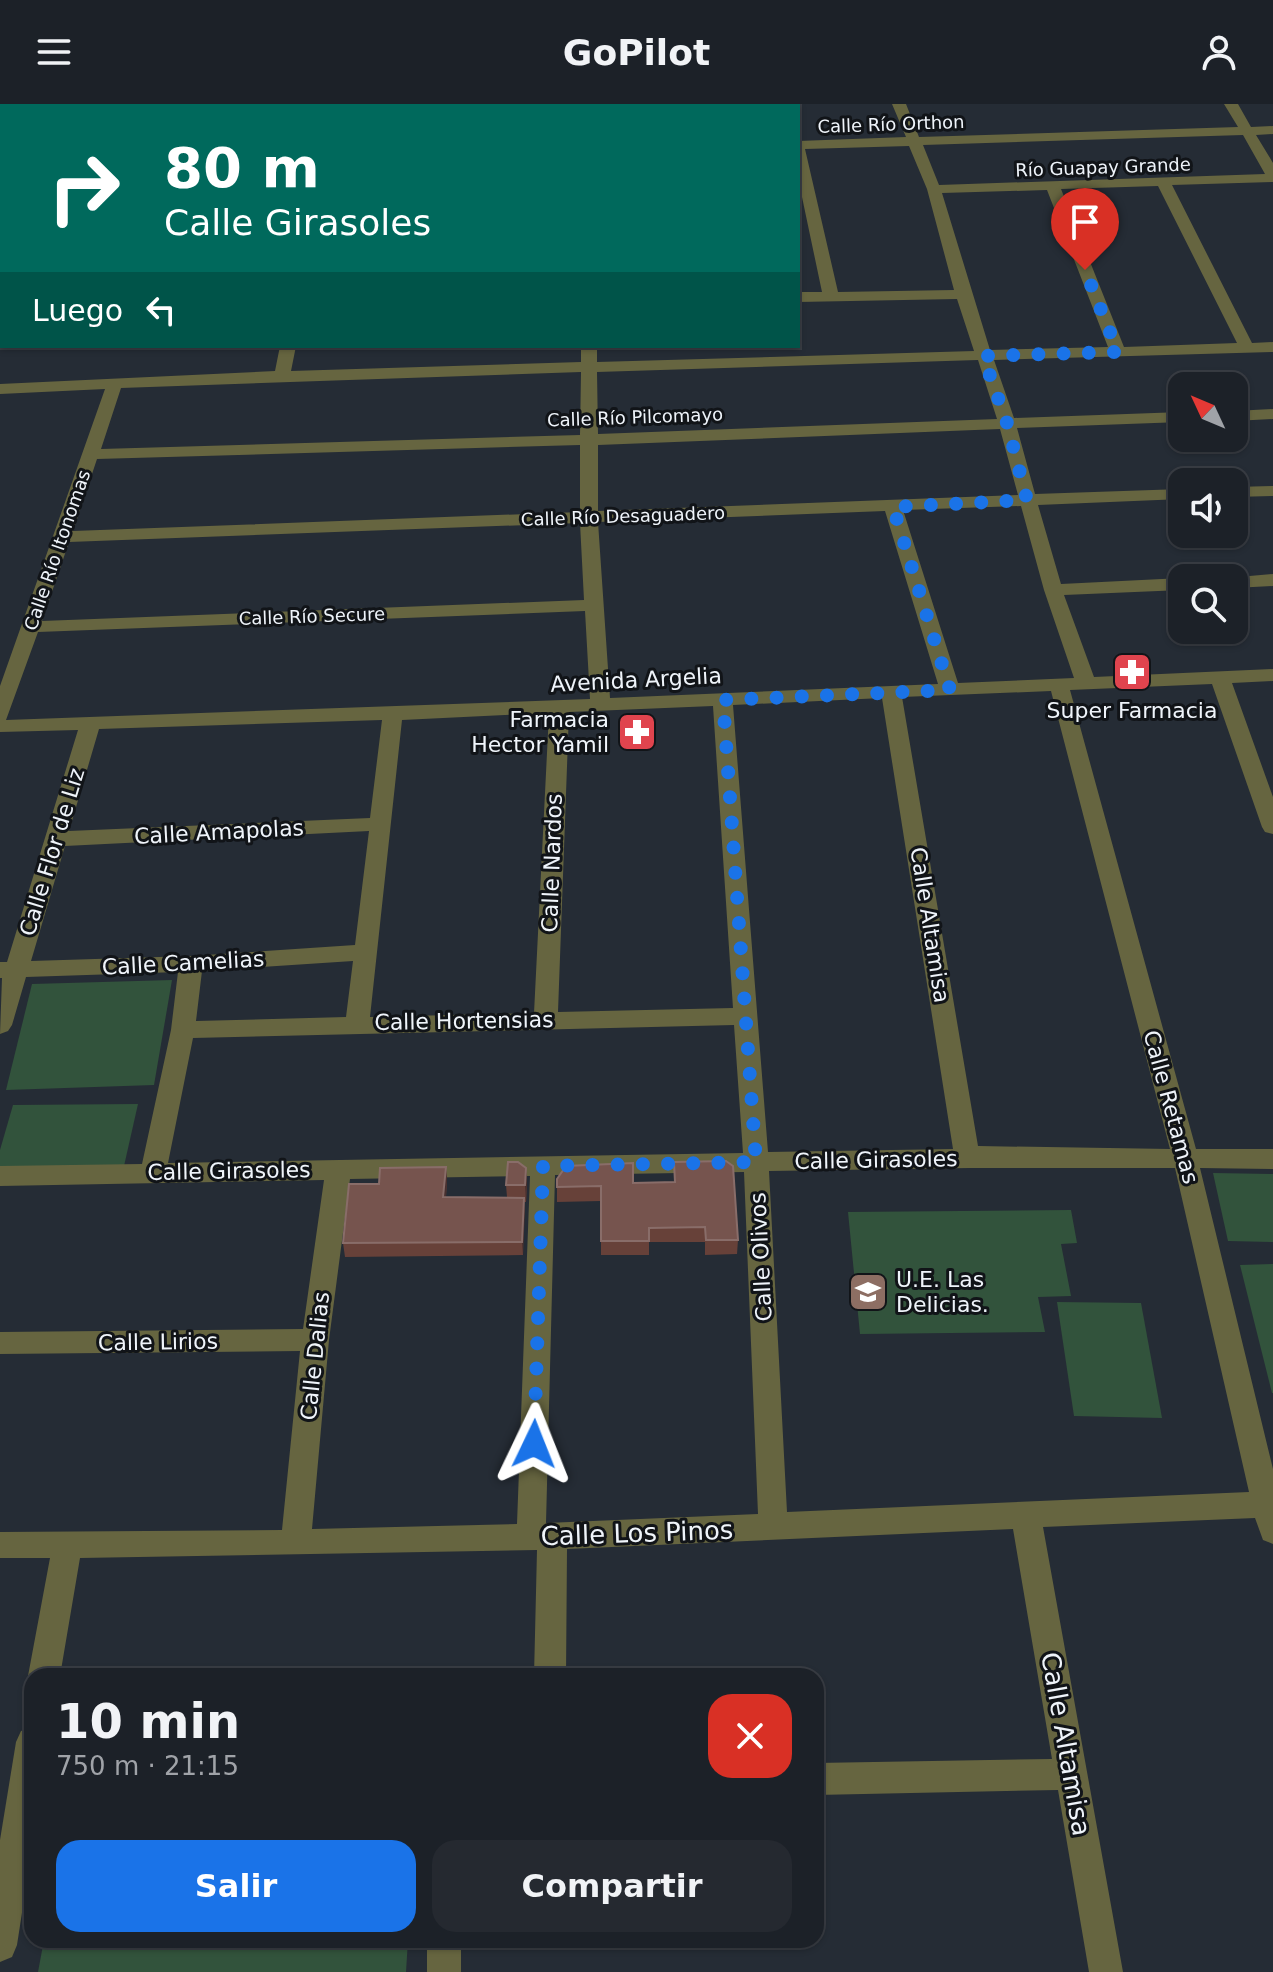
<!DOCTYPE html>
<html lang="es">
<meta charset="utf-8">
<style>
body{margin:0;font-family:"DejaVu Sans",sans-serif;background:#252930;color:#f1f3f6;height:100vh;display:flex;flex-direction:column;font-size:30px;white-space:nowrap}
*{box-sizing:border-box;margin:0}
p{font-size:26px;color:#a0a3a8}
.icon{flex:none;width:44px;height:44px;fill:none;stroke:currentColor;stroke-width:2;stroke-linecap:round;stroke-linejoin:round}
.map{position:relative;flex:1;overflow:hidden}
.details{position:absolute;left:24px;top:1564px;width:800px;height:280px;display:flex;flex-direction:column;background:#1c2128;border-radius:24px;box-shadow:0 2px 6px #0004,0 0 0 2px #3a3e45}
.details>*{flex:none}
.guide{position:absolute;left:0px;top:0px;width:800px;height:244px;box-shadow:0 2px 6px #0004,0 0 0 2px #3a3e45;background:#00695c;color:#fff;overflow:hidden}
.needle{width:52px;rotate:314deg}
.tools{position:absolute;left:1168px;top:268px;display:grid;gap:16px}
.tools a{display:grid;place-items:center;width:80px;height:80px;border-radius:16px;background:#1c2128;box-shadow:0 2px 6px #0004,0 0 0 2px #3a3e45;font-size:40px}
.pin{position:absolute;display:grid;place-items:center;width:68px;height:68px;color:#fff;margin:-82px -34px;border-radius:50% 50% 50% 0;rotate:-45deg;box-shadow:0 0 8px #0007}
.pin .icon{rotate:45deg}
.me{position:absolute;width:88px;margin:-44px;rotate:2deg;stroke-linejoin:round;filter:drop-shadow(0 0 6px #0008)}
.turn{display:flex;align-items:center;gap:28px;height:168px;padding:0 32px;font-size:36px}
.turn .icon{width:104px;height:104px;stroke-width:2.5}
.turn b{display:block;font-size:56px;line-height:68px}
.then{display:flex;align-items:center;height:76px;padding:0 32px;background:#0003;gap:16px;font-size:30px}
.round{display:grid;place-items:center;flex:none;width:84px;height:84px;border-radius:24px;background:#252930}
.head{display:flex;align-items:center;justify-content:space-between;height:136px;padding:0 32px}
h1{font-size:48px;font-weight:700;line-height:60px}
.button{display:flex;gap:16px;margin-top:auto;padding:16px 32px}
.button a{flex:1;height:92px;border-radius:24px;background:#1a73e8;color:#fff;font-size:32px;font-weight:700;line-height:92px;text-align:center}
.button a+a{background:#252930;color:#f1f3f6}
header{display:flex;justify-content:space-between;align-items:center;height:104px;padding:0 32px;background:#1c2128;font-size:36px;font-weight:700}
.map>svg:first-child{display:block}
</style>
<header><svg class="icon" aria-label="menu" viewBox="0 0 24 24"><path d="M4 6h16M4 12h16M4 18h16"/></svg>GoPilot<svg class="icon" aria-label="person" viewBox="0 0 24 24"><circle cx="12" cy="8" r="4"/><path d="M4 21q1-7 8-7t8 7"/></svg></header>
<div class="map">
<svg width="1273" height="1868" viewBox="0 0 1273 1868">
<rect width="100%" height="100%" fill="#252c35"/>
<g fill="#32533c">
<path d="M172,876l-18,105 -148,5 26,-106z"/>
<path d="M138,1000l-14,62 -124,2v-18l13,-45z"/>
<path d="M1213,1069l60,1v68l-45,-1z"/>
<path d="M1071,1106l6,33 -16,1 10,52 -33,1 7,35 -185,2 -12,-122z"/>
<path d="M1273,1160v129h-1l-32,-128z"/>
<path d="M1057,1198l84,1 21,115 -88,-2z"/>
<path d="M44,1836h364l-2,32h-368z"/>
</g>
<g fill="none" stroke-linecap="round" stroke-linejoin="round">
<g fill="#666540" fill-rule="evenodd">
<path d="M104,0h14l-15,2z"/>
<rect x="210" y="0" width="14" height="2"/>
<rect x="572" y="0" width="14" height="2"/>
<path d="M592,0h77l-79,2z"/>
<path d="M892,0h14l13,33 319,-10 -14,-23h14l13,23 22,-1v8l-17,1 17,28v19l-101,3 80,158 21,-1v10l-279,8 20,58 168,-6v10l-165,6 18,66 147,-5v10l-144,6 23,79 121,-6v12l-118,5 30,82 179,-8v12l-41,2 41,114v37l-8,-2 -3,-5 -50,-143 -142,6 126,459h77v20l-73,-1 73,301v75l-10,-4 -8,-22 -212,9 80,445h-34l-31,-182 -242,5v-32l236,-4 -39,-230 -446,20 -1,127h-32l3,-126 -457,8 -20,118h-28v8l-4,-8 22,-118h-50v-26l282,-2 18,-179 -300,3v-22l303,-3 21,-149 -324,6v-20l142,-2 29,-134 7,-58 -152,5 -14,48 -4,6 -8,3 2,-56h-2v-16h7l71,-232 -78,2v-46l105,-297 -105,5v-10l275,-13 5,-25h16l-5,25 290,-9v-16h16v16l377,-11 -17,-52 -159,3v-10h24l-24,-114v-37l108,-4zM1243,31l22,39 -326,11 -16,-40zM909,42l18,43 27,101 -116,2 -33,-143zM1158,82l79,157 -113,4 -63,-158zM1047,86l61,157 -118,3 -48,-157zM978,256l19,59 -399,15 -1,-62zM581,268l-1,63 -479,14 20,-61zM1000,325l18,66 -420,16v-66zM580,341v67l-507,19 24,-72zM1021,402l23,84 30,88 -116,5 -55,-173zM885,407l53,173 -328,14 -12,-176zM580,419l4,77 -542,21 27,-79zM585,507l5,88 -584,21 32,-88zM1051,587l119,458 -192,-3 -76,-449zM882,594l71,451 -185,3 -35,-447zM713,602l20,302 -175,4 11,-300zM549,609l-15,300 -164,4 32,-297zM382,616l-12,98 -301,13 30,-102zM369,727l-14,114 -164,11 -160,5 34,-115zM353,857l-7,56 -150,4 6,-50zM734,921l9,128 -575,10 25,-125zM970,1064h205l74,324 -462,20 -18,-341zM744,1068l14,342 -212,9 9,-348zM530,1072l-13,348 -205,5 17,-189 21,-161z"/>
<rect x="0" y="63" width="2" height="8"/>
<rect x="0" y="220" width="2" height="10"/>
<path d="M1273,305v10l-39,2v-10z"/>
<path d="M1273,382v10l-39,1v-10z"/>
<path d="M1273,470v12l-39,2v-10h-7z"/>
<path d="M32,1623v121l-15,97 -5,12 -12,5v-122l16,-98 5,-11z"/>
<rect x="427" y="1836" width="34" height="32"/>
</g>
</g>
<g fill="#674139">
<path d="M674,1058l64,78 -1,14 -32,1v-13h-56v13h-48v-54l-44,1v-23l76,4 41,-1z"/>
<path d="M446,1063l1,14 -1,16h61l-1,-12 20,-17 1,17 -1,17h-2l-1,53 -178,2 -2,-14 36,-59z"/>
</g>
<g fill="#47302f">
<path d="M446,1063l1,14 -2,30 -2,-14z"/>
<path d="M526,1064l1,17 -1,17 -1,-17z"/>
<path d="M524,1094l1,13 -2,44 -1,-13z"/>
</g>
<g fill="#76544e" stroke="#896d69" stroke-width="2">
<path d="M726,1057l7,5 5,74h-32l-1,-13 -56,1v13h-48v-55l-44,1v-8l9,-13 67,-3v20l42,-1 -1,-20z"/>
<path d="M508,1058h10l8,6 -1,17h-19z"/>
<path d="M446,1063l-3,30 81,1 -2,44 -179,1 6,-59h30l1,-16z"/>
</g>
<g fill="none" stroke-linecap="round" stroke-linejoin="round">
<path stroke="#1a73e8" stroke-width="14" stroke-dasharray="0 25.2" d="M534,1340l9,-278 213,-4 -33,-462 227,-10 -57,-183 134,-7 -20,-77 -24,-67 135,-4 -33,-82"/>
</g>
<defs>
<symbol id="pharmacy-square" viewBox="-11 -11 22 22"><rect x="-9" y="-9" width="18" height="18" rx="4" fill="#e0444e" stroke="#111418"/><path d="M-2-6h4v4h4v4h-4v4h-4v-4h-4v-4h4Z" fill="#fff"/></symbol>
<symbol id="school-square" viewBox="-11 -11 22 22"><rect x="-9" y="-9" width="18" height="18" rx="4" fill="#8d6e63" stroke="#111418"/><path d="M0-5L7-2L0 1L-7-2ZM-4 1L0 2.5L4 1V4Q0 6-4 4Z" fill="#fff"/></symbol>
</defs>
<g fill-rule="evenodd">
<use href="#pharmacy-square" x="1110" y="546" width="44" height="44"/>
<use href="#pharmacy-square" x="615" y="606" width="44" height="44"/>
<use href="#school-square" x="846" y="1166" width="44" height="44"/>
</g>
<g text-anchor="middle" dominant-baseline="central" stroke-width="6" stroke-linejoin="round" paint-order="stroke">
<g font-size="18" fill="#eff4fa" stroke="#111418">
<text transform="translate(891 20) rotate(-2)">Calle Río Orthon</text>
<text transform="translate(1103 63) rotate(-2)">Río Guapay Grande</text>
<text transform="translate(635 313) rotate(-2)">Calle Río Pilcomayo</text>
<text transform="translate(623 412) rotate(-2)">Calle Río Desaguadero</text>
<text transform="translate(57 446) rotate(-71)">Calle Río Itonomas</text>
<text transform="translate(312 512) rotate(-2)">Calle Río Secure</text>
</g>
<g font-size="22" fill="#eff4fa" stroke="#111418">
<text transform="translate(636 576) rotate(-3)">Avenida Argelia</text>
<text transform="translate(219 728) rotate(-3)">Calle Amapolas</text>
<text transform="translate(52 748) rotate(-73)">Calle Flor de Liz</text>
<text transform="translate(552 759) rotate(-88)">Calle Nardos</text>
<text transform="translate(930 821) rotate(81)">Calle Altamisa</text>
<text transform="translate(183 859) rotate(-3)">Calle Camelias</text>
<text transform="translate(464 917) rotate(-1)">Calle Hortensias</text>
<text transform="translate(1171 1003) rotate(75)">Calle Retamas</text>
<text transform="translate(876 1056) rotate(-1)">Calle Girasoles</text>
<text transform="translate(229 1067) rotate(-1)">Calle Girasoles</text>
<text transform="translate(761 1153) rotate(-93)">Calle Olivos</text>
<text transform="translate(158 1238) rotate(-1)">Calle Lirios</text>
<text transform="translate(315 1252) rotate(-84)">Calle Dalias</text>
</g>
<g font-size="22" fill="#eff4fa" stroke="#111418">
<text x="1132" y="606">Super Farmacia</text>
<text x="609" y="615" text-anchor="end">Farmacia<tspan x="609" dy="25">Hector Yamil</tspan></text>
<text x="896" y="1175" text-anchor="start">U.E. Las<tspan x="896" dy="25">Delicias.</tspan></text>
</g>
<g font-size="26" fill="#eff4fa" stroke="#111418">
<text transform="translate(637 1429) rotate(-2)">Calle Los Pinos</text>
<text transform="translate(1066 1640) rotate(80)">Calle Altamisa</text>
</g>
</g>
</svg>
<div class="tools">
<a><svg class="needle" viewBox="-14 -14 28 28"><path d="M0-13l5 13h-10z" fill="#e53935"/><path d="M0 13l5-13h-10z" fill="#a0a3a8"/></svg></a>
<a><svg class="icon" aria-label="sound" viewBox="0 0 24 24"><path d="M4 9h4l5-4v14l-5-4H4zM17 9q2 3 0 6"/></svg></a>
<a><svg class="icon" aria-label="search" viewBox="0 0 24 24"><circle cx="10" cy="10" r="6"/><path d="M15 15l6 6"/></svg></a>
</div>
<div class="pin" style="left:1085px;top:166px;background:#d93025"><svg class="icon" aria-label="arrive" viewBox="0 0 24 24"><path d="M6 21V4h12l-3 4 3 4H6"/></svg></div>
<svg class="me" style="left:534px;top:1340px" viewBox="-20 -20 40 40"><path d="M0-17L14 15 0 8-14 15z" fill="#1a73e8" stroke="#fff" stroke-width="4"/></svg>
<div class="guide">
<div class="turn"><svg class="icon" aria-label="right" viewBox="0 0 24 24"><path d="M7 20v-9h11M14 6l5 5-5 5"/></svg><div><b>80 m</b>Calle Girasoles</div></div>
<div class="then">Luego<svg class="icon" aria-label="left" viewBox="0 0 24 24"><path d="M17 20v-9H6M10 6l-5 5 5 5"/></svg></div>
</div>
<section class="details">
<div class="head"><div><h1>10 min</h1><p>750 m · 21:15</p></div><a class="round" style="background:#d93025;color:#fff"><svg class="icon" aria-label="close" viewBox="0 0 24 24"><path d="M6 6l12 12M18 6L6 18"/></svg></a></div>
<div class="button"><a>Salir</a><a>Compartir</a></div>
</section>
</div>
